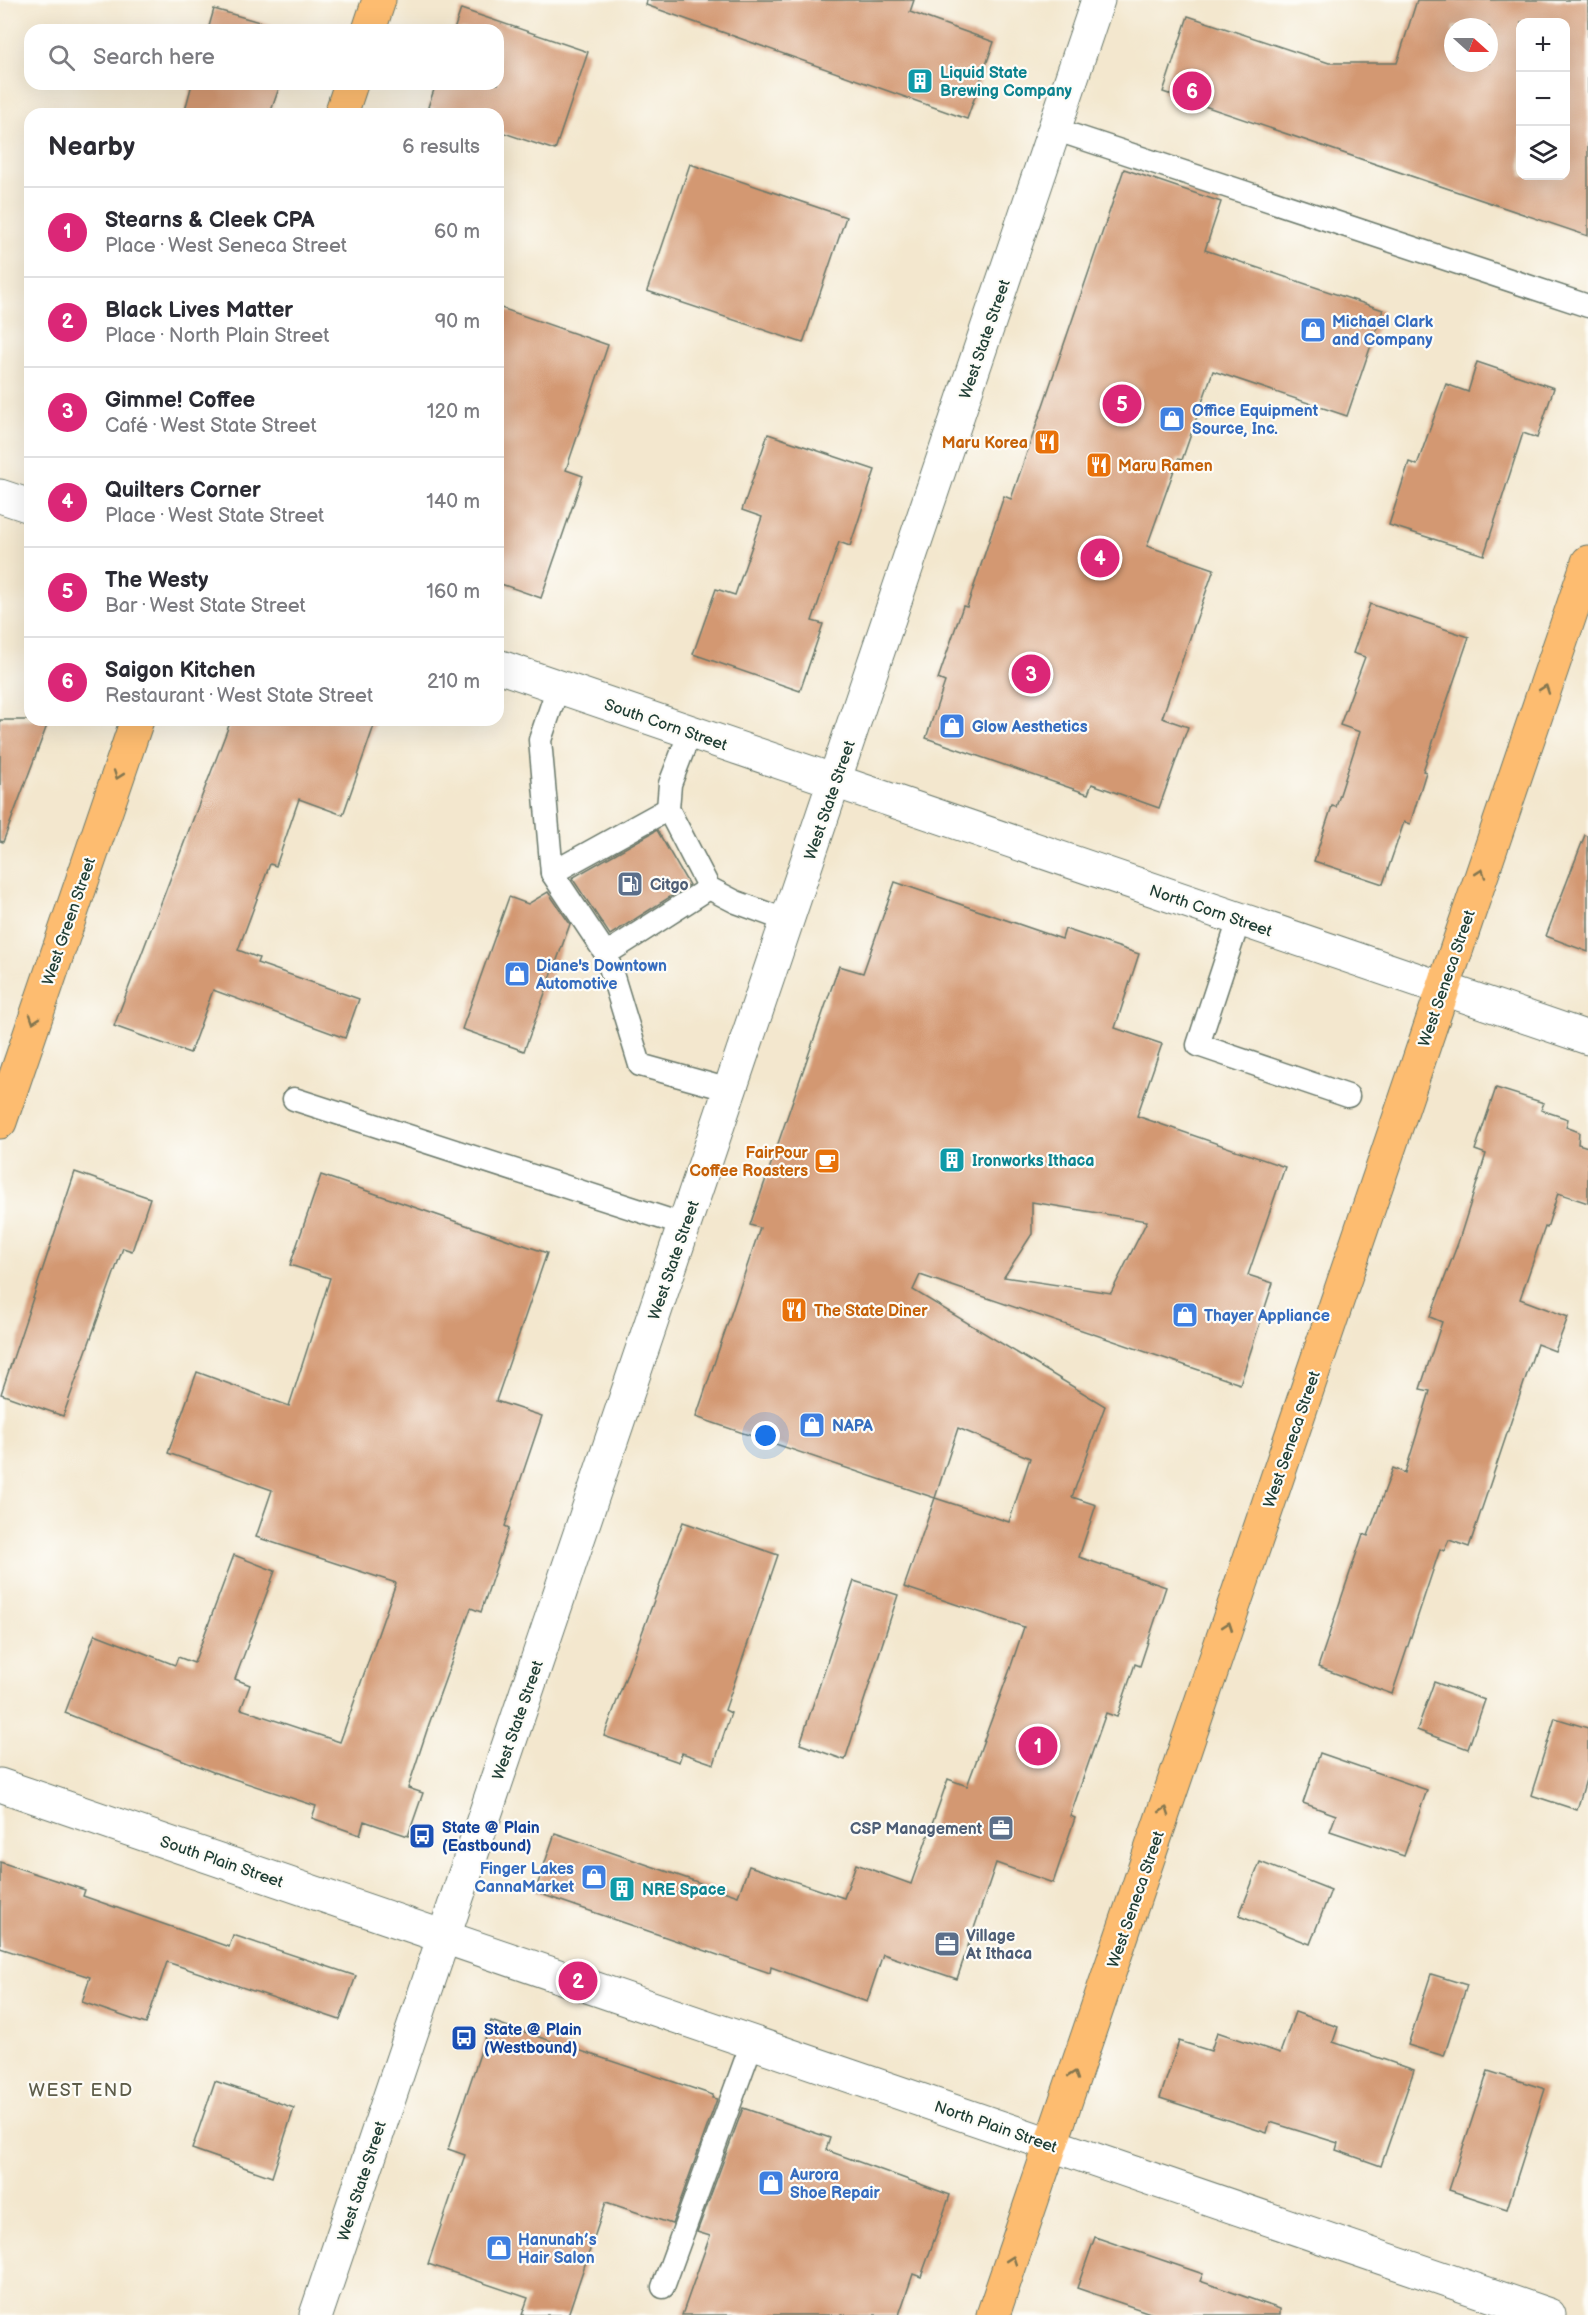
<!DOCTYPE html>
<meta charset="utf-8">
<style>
:root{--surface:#fff;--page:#f2f2f3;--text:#2b2b33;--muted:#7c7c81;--line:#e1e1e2;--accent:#db2777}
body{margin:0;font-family:"Balsamiq Sans",sans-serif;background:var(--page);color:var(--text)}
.controls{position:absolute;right:18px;top:18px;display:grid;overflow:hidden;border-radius:12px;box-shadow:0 6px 24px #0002}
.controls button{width:54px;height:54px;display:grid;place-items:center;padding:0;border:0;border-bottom:2px solid var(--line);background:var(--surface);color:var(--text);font:30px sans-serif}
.compass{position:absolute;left:1444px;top:18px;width:54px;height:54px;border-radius:50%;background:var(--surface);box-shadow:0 6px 24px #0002;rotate:111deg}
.you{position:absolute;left:766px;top:1436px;width:21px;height:21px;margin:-15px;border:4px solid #fff;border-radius:50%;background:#1a73e8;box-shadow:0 0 0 9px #1a73e833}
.badge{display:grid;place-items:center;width:39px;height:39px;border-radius:50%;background:var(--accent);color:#fff;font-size:20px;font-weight:700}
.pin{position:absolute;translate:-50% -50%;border:3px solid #fff;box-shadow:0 2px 6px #0006}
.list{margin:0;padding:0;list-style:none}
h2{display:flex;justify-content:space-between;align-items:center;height:78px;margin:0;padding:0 24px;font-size:26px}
h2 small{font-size:20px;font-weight:400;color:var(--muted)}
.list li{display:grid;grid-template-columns:39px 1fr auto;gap:18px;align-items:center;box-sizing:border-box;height:90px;padding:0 24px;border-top:2px solid var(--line)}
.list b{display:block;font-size:22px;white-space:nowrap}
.list p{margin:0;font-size:20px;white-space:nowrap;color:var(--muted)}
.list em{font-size:20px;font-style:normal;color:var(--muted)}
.icon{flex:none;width:33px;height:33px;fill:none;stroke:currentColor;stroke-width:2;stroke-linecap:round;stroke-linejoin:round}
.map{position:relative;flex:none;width:1588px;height:2315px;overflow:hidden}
.search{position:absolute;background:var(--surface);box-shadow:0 6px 24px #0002;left:24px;top:24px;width:480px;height:66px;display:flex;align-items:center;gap:15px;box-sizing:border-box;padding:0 21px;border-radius:18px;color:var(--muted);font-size:22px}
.panel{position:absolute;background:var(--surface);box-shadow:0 6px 24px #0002;left:24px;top:108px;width:480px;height:618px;border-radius:18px}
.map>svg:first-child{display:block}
.building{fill:#d39872;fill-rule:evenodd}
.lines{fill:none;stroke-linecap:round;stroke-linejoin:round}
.service-casing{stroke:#69786a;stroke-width:25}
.minor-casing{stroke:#69786a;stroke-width:35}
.tertiary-casing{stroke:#69786a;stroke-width:35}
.trunk-casing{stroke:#69786a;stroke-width:35}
.service{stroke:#fff;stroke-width:22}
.minor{stroke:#fff;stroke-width:33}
.tertiary{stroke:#fff;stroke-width:33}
.trunk{stroke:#fdbc70;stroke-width:33}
.oneway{stroke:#83764f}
.labels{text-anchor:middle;stroke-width:4.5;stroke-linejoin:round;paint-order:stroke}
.culture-label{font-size:16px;font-weight:bold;fill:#0d838f;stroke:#fdfcf7;text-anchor:start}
.shop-label{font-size:16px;font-weight:bold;fill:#366cbe;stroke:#fdfcf7;text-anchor:start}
.street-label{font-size:16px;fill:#1f3d34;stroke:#fdfcf7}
.food-label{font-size:16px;font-weight:bold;fill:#c56008;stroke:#fdfcf7;text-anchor:end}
.service-label{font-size:16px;font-weight:bold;fill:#4e5e75;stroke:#fdfcf7;text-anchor:start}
.transit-label{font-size:16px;font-weight:bold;fill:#164399;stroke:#fdfcf7;text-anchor:start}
.neighbourhood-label{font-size:18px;letter-spacing:1.5px;fill:#5e5d4a;stroke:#fdfcf7}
</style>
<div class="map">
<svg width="1588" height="2315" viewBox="0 0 1588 2315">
<rect width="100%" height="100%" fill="#fdfcf7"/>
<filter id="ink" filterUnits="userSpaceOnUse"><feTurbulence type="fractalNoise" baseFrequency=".0167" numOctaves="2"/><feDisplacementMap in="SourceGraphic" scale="12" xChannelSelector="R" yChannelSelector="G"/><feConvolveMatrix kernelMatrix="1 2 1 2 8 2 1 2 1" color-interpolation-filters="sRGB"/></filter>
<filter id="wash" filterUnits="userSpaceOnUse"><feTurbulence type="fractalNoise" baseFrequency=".008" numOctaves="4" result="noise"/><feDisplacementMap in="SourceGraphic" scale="24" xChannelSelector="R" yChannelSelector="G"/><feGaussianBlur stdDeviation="1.35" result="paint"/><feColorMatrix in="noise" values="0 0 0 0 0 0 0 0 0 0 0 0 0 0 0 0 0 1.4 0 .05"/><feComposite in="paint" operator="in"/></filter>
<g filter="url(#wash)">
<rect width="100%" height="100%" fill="#f3e7ce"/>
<g id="blocks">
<g class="building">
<path d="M647,0H914L910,12L994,42L967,119L646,5Z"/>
<path d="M1417,0H1588V236L1163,92L1188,16L1329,63H1397ZM1521,22H1566V176H1521ZM1453,27H1489V63H1453Z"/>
<path d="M214,9L284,29L283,30H208Z"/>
<path d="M461,9L588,52L555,150L498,131V114H448L428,107L436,84H498V30H454Z"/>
<path d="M192,84H278L280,85L270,114H184Z"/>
<path d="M690,164L846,217L803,343L647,291Z"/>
<path d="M1124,169L1221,202L1205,250L1383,310L1347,416L1213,371L1182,460L1178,459L1147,546L1214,569L1162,718L1188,727L1159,808L1092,784L1088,794L926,738L945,682L938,679L963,606L967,607L1004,496L1011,499Z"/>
<path d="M498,307L608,345L566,470L583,476L541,598L498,583Z"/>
<path d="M1477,362L1554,388L1537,438L1523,433L1484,555L1389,525L1409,462L1417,465L1446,384L1468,392Z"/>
<path d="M768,434L875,470L850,546L839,542L812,621L823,624L800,691L693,654L716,589L735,595L762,517L742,510Z"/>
<path d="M1370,604L1469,637L1423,771L1426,772L1410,824L1404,822L1383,884L1314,861L1332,806L1336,807L1360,732L1340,725L1365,657L1353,653Z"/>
<path d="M0,720H49L3,842L0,841Z"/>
<path d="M231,720H376L343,815L299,799L276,866L270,864L238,950L259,958L257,963L359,999L345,1038L213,990L190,1053L114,1026Z"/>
<path d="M657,830L689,885L610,935L572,878Z"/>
<path d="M1585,835L1588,836V952L1546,936Z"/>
<path d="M895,882L1062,939L1065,929L1139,954L1115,1028L1162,1044L1137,1116L1285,1167L1248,1275L1273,1283L1240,1384L920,1275L913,1290L1105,1406L1072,1497L1096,1505L1079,1557L1166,1587L1140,1666L1135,1664L1117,1717L1106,1713L1070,1816L1075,1818L1053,1883L996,1863L957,1979L883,1954L867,2002L771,1967L770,1973L535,1892L555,1833L738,1896L749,1866L844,1898L856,1864L911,1884L948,1779L967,1786L1009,1672L1024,1627L904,1587L935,1498L696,1417L760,1228L750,1225L839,966L863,973ZM1032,1202L1147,1221L1111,1293L1004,1277L1032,1234ZM958,1428L1030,1458L1009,1522L935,1498Z"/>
<path d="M548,892L570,924L524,1051L462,1029L509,897L528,904Z"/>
<path d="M1496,1088L1544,1103L1541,1110L1568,1119L1566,1127L1579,1132L1578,1144L1588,1147V1203L1558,1193L1547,1228L1545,1227L1520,1299L1568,1317L1555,1351L1537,1344L1469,1547L1449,1540L1444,1551L1440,1549L1392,1694L1318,1667L1363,1534L1368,1536L1393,1468L1405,1473L1430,1391L1420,1389L1442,1322L1430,1317L1458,1243L1486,1154L1475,1150Z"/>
<path d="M75,1172L150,1198L132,1251L123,1248L63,1416L1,1394Z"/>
<path d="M321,1175L547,1253L496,1401L542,1416L505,1526L509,1528L481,1612L471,1608L429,1724L408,1788L423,1793L408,1836L364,1821L360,1835L312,1818L316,1806L213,1772L65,1713L95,1634L175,1665L178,1657L194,1663L234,1555L275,1571L235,1679L250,1685L241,1709L340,1742L396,1583L256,1537L272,1490L168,1453L197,1372L289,1406L330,1278L290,1265Z"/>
<path d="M683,1522L778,1555L725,1710L731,1713L714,1764L682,1753L679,1762L604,1736Z"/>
<path d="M854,1581L898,1595L845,1760L800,1744Z"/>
<path d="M1434,1682L1485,1700L1468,1749L1417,1730Z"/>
<path d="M1555,1718L1588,1728V1773L1577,1810L1531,1795Z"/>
<path d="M1320,1753L1427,1790L1404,1856L1330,1831L1336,1815L1303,1803Z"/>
<path d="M0,1862L85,1890L83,1896L229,1947L233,1935L356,1976L340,2020L167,1962L146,2024L82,2002L90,1977L0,1948Z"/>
<path d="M1260,1862L1331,1890L1310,1944L1239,1916Z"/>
<path d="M1431,1974L1467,1985L1444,2056L1408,2045Z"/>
<path d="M1295,2012L1338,2027L1333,2042L1414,2070L1381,2166L1336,2150L1338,2143L1270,2122L1267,2133L1160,2098L1179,2041L1211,2051L1217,2032L1280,2053Z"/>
<path d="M491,2021L713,2095L712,2098L717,2099L672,2224L606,2202L568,2315H522L528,2298L428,2264L465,2155L448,2149Z"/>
<path d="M1488,2071L1545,2089L1507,2209L1449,2190Z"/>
<path d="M215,2081L294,2108L272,2177L192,2149Z"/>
<path d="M743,2108L830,2138L826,2150L950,2195L921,2277L913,2274L899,2315H682L710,2236L697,2232Z"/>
<path d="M1095,2237L1203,2274L1200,2281L1280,2309V2315H1156L1077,2288Z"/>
</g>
</g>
</g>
<g filter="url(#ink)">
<use href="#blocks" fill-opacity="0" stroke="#69786a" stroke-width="1.5"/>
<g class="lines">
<g class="service-casing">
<g id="service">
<path d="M1054,129L1588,306"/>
<path d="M558,687L540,740L552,873L606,954"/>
<path d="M690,732L670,784L668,809L709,888L736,902L788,921"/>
<path d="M552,873L668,809"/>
<path d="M709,888L606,954L640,1065L730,1090"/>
<path d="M1239,920L1198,1045L1348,1096"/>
<path d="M294,1099L684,1225"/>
<path d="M663,2287L752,2043"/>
</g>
</g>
<g class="minor-casing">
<g id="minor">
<path d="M0,496L30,506"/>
<path d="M498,666L1588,1038"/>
</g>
</g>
<g class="tertiary-casing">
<g id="tertiary">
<path d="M0,1785L1549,2315"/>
<path d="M316,2315L1098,0"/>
</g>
</g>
<g class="trunk-casing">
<g id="trunk">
<path d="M369,30L379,0"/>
<path d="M341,114L351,84"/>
<path d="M0,1122L137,720"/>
<path d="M993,2315L1588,562"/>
</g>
</g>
<use href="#service" class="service"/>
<use href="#minor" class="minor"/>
<use href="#tertiary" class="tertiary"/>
<use href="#trunk" class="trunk"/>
</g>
<defs><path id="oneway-chevron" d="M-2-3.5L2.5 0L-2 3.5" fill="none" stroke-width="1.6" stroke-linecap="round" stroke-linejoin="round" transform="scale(1.5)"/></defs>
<g class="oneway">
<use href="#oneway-chevron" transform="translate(1545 689) rotate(-71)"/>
<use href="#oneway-chevron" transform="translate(118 775) rotate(109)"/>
<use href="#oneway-chevron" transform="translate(1481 873) rotate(-71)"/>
<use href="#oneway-chevron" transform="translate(34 1019) rotate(109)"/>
<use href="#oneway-chevron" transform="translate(1228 1626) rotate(-71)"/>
<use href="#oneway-chevron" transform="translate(1165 1811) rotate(-71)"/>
<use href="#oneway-chevron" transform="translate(1074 2075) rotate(-71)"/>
<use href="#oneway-chevron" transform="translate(1012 2260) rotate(-71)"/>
</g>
</g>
<defs>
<g id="building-square" transform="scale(1.35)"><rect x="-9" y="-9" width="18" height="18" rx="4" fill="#0f9aa8" stroke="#fdfcf7"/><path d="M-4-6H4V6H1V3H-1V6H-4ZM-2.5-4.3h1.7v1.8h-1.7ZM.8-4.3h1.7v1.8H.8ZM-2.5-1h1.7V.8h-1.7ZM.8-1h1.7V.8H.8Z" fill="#fff"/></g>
<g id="shop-square" transform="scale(1.35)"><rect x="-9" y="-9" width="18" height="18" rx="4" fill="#3f7fe0" stroke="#fdfcf7"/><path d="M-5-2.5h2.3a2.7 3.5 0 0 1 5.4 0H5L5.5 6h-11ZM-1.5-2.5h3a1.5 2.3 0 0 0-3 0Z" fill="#fff"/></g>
<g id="restaurant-square" transform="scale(1.35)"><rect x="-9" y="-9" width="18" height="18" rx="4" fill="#e8710a" stroke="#fdfcf7"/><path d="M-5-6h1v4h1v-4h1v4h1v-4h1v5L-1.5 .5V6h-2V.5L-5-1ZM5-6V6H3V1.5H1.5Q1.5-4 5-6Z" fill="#fff"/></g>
<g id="fuel-square" transform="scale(1.35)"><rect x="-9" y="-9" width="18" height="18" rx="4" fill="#5c6f8a" stroke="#fdfcf7"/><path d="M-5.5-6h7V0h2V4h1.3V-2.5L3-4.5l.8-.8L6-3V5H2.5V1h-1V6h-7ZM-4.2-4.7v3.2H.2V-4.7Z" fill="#fff"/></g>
<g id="cafe-square" transform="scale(1.35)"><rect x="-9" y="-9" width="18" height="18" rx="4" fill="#e8710a" stroke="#fdfcf7"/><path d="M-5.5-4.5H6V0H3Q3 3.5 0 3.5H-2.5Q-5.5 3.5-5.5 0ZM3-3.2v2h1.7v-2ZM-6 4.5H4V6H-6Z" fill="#fff"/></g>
<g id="office-square" transform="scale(1.35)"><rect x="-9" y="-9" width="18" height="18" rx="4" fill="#5c6f8a" stroke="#fdfcf7"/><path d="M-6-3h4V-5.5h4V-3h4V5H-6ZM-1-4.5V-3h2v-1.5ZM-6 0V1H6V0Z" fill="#fff"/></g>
<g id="bus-square" transform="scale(1.35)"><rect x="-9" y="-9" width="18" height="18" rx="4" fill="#1a4fb4" stroke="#fdfcf7"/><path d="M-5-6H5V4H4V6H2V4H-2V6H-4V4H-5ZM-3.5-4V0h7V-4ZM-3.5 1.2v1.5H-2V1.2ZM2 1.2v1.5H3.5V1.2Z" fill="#fff"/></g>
</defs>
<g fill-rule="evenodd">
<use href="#building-square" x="920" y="81"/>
<use href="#shop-square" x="1313" y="330"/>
<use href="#shop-square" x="1172" y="419"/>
<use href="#restaurant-square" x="1047" y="442"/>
<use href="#restaurant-square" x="1099" y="465"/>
<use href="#shop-square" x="952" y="726"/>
<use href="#fuel-square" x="630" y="884"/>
<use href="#shop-square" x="517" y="974"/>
<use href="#building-square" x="952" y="1160"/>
<use href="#cafe-square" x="827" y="1161"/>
<use href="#restaurant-square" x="794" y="1310"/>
<use href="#shop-square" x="1185" y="1315"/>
<use href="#shop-square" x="812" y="1425"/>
<use href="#office-square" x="1001" y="1828"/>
<use href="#bus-square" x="422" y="1836"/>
<use href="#shop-square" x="594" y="1877"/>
<use href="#building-square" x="622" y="1889"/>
<use href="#office-square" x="947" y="1944"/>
<use href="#bus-square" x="464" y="2038"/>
<use href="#shop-square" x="771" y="2183"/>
<use href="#shop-square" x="499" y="2248"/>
</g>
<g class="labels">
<g class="culture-label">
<text x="940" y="78">Liquid State<tspan x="940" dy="18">Brewing Company</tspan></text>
<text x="972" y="1166">Ironworks Ithaca</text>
<text x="642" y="1895">NRE Space</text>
</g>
<g class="shop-label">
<text x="1332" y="327">Michael Clark<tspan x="1332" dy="18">and Company</tspan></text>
<text x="1192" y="416">Office Equipment<tspan x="1192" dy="18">Source, Inc.</tspan></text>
<text x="972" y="732">Glow Aesthetics</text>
<text x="536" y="971">Diane's Downtown<tspan x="536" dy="18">Automotive</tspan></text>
<text x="1204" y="1321">Thayer Appliance</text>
<text x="832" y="1431">NAPA</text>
<text x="574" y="1874" text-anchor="end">Finger Lakes<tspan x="574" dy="18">CannaMarket</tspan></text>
<text x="790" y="2180">Aurora<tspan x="790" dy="18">Shoe Repair</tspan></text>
<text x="518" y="2245">Hanunah’s<tspan x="518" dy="18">Hair Salon</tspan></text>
</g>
<g class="street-label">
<text transform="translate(984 339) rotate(-71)" y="6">West State Street</text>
<text transform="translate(666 724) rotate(19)" y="6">South Corn Street</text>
<text transform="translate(829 800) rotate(-71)" y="6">West State Street</text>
<text transform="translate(1211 910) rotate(19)" y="6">North Corn Street</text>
<text transform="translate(68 921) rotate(-71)" y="6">West Green Street</text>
<text transform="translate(1446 978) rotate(-71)" y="6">West Seneca Street</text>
<text transform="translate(673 1260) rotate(-71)" y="6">West State Street</text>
<text transform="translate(1291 1439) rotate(-71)" y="6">West Seneca Street</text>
<text transform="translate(517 1720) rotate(-71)" y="6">West State Street</text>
<text transform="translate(222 1861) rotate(19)" y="6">South Plain Street</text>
<text transform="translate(1135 1899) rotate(-71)" y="6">West Seneca Street</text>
<text transform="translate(996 2126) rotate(19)" y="6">North Plain Street</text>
<text transform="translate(361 2181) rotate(-72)" y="6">West State Street</text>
</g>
<g class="food-label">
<text x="1028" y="448">Maru Korea</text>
<text x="1118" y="471" text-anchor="start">Maru Ramen</text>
<text x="808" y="1158">FairPour<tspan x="808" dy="18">Coffee Roasters</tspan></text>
<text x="814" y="1316" text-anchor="start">The State Diner</text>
</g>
<g class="service-label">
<text x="650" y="890">Citgo</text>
<text x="982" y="1834" text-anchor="end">CSP Management</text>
<text x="966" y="1941">Village<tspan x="966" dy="18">At Ithaca</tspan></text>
</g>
<g class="transit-label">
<text x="442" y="1833">State @ Plain<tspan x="442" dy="18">(Eastbound)</tspan></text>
<text x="484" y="2035">State @ Plain<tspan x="484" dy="18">(Westbound)</tspan></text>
</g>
<g class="neighbourhood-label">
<text x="81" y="2096">WEST END</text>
</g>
</g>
</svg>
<div class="controls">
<button>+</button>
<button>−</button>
<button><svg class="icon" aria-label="layers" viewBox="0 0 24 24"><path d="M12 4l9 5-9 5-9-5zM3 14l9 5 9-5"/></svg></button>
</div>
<svg class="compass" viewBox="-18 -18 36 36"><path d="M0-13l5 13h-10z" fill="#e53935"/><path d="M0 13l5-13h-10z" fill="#7c7c81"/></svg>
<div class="you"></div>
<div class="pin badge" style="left:1038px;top:1746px">1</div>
<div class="pin badge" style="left:578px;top:1981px">2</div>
<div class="pin badge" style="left:1031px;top:674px">3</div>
<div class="pin badge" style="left:1100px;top:558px">4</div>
<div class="pin badge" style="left:1122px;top:404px">5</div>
<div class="pin badge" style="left:1192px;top:91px">6</div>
<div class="search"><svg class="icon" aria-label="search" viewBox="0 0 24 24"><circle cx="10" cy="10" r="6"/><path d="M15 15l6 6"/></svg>Search here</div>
<section class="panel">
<h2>Nearby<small>6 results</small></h2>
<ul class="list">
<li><span class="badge">1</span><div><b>Stearns &amp; Cleek CPA</b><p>Place · West Seneca Street</p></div><em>60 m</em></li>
<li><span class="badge">2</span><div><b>Black Lives Matter</b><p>Place · North Plain Street</p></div><em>90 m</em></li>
<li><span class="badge">3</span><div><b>Gimme! Coffee</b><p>Café · West State Street</p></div><em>120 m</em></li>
<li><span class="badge">4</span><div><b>Quilters Corner</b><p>Place · West State Street</p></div><em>140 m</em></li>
<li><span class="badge">5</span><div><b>The Westy</b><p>Bar · West State Street</p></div><em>160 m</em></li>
<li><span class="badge">6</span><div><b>Saigon Kitchen</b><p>Restaurant · West State Street</p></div><em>210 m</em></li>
</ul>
</section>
</div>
